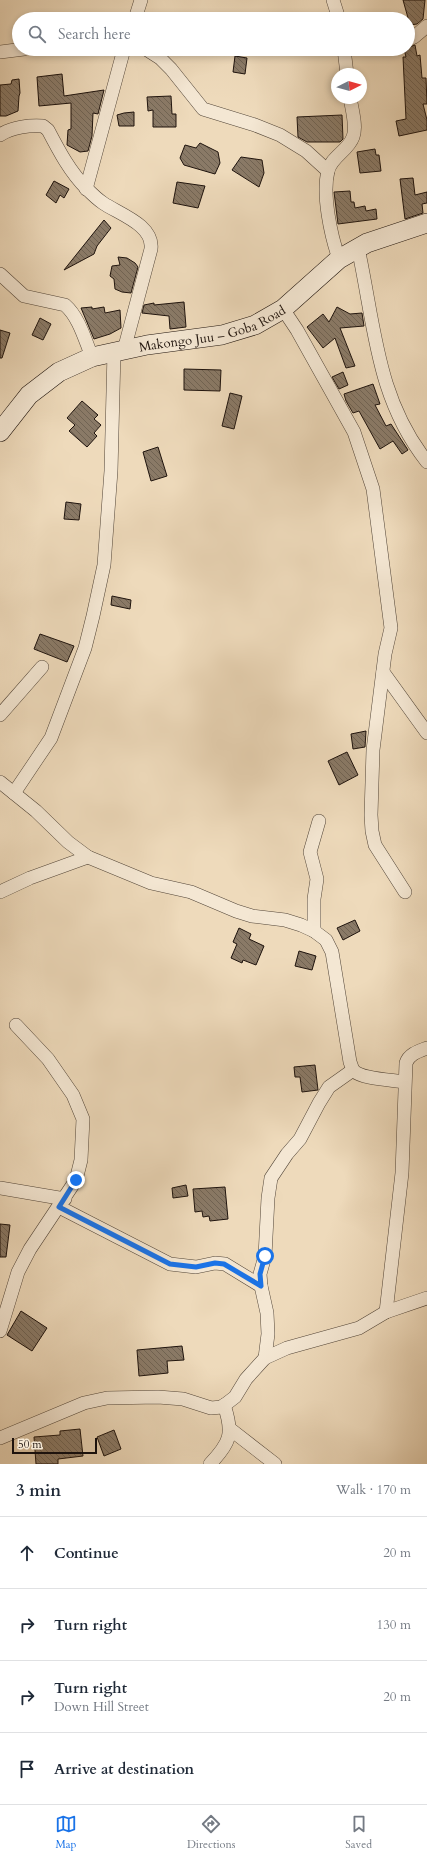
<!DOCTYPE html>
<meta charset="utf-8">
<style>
:root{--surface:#fff;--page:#f2f2f3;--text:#1f2937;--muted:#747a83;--line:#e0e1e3;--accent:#1a73e8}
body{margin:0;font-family:Cardo,serif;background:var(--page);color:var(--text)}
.compass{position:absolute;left:331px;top:68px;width:36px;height:36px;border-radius:50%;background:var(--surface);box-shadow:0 2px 6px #0003;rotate:84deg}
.scale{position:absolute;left:12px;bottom:10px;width:85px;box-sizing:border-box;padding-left:4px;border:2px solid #1e130d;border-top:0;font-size:11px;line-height:14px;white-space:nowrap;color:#1e130d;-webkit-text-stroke:3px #f4e7d3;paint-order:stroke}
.stop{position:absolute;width:12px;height:12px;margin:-9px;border:3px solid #1a73e8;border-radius:50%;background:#fff}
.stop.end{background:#1a73e8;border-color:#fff;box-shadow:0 1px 4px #0008}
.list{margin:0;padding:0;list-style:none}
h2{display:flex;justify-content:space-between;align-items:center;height:52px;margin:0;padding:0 16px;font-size:17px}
h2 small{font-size:13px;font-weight:400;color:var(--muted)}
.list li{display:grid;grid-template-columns:26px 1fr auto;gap:12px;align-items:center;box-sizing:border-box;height:72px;padding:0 16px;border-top:1px solid var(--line)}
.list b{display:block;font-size:15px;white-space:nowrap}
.list p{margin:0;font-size:13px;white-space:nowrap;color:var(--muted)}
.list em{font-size:13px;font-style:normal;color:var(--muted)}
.icon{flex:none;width:22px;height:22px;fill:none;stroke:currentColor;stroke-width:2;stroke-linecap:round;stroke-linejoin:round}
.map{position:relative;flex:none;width:427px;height:1464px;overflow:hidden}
.search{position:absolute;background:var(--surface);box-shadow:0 2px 6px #0003;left:12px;right:12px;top:12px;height:44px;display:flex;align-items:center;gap:10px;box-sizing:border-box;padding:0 14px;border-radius:22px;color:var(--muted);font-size:15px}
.sheet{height:340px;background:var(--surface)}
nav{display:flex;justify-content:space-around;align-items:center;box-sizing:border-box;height:56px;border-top:1px solid var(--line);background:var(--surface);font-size:11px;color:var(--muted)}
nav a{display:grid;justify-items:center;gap:2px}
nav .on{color:var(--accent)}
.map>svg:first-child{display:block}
.building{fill:url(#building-back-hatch);stroke:#1e130d}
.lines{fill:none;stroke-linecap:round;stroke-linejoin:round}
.street-casing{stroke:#524538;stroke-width:14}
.secondary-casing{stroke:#1e130d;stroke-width:20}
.street{stroke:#f4e7d3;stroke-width:13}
.secondary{stroke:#f4e7d3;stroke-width:19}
.route{stroke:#1a73e8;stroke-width:5}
.labels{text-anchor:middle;stroke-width:3.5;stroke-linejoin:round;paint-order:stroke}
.street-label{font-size:13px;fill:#1e130d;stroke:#f4e7d3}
</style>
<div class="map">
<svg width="427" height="1464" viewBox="0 0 427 1464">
<defs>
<pattern id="building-back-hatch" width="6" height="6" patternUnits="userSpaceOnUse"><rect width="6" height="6" fill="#8a7a67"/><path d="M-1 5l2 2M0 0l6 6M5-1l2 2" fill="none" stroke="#706353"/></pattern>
</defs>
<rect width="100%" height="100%" fill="#eedabb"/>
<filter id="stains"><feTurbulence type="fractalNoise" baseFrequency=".005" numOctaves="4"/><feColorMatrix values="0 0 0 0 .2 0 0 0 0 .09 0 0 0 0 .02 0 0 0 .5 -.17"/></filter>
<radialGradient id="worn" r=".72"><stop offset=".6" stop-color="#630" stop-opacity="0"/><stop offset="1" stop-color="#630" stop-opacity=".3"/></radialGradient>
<g class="building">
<path d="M403,0H425L423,19L417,24L410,25Z"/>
<path d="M415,45L417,56L420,55L422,78H426L427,104H423L427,120V130L399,136L396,121L406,119L403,57H406L404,49Z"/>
<path d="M235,56L247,58L245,74L233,72Z"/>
<path d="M62,74L64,96L104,90L98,114L93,113L92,136L88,151L80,152L67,145L68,130L71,129V103L39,106L37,77Z"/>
<path d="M19,79L20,93L19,96L18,111L6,116H0V85L11,84L12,80Z"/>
<path d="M171,96L172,114H176V127H153V110L148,111L147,97Z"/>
<path d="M134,112V126H119L117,115L124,113Z"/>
<path d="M342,115L343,139L340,142H307L298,137L297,117Z"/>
<path d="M200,143L218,152L220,163L215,174L184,165L180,158L185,145L196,148Z"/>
<path d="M375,149L376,155H379L381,171L360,173L357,152Z"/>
<path d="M241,157L262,160L264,173L259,187L232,170Z"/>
<path d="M413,178L415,195L427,192V203L422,204L423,213L405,219L400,179Z"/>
<path d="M54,181L69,189L64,198L60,195L56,203L46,195Z"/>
<path d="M177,182L205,186L198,208L173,203Z"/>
<path d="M350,191L351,202H354L355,208L365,206L366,211L376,209L377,219L338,224L334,192Z"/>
<path d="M104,220L111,228L97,246L94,254L64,270Z"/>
<path d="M118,257L127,258L135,263L138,267L131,293L122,292L115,289L114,279L110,276L112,266L120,265Z"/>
<path d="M184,302L186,327L170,329L169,316L142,313L144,305L154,303V305Z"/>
<path d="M92,307V309L104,307L105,313L120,310L121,328L110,334L94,339L81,308Z"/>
<path d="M337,307L350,314L362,313L364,326L340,328L355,366L346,368L335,338L323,348L307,327L323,314L329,322Z"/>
<path d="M40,318L51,324L43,340L32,335Z"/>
<path d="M0,330L10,333L2,358H0Z"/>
<path d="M184,369L221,370L220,391L184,390Z"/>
<path d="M343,372L348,385L339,389L332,377Z"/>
<path d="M373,384L380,404L375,405L386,426L391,424L408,450L402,454L393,441L380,449L359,411L353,413L346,401L344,394Z"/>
<path d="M230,393L242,396L234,429L222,426Z"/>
<path d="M82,401L98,415L94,419L101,425L94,433L97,436L87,447L69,431L75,425L67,418Z"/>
<path d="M158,447L167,476L151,481L143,452Z"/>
<path d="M66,502L81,504L79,520L64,519Z"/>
<path d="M112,596L131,600L130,609L111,605Z"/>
<path d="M40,634L74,646L67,662L34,649Z"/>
<path d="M366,731L365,747L353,749L351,734Z"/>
<path d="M347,752L358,775L339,785L328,761Z"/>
<path d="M355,920L360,931L343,940L337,928Z"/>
<path d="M239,928L251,934L249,939L264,946L256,965L243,960L242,963L231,958L237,944L233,942Z"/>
<path d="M299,951L316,956L312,970L295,966Z"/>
<path d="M315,1065L318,1090L302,1092L300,1077H295L294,1067Z"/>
<path d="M186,1185L188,1196L173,1198L172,1188Z"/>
<path d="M225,1187L228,1219L210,1221L209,1216L203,1217L202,1211L195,1212L193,1189Z"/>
<path d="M0,1224L10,1225L6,1257H0Z"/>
<path d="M21,1311L47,1328L32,1351L7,1335Z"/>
<path d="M182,1346L184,1360L167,1361L168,1373L139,1376L137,1350Z"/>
<path d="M80,1429L83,1456L58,1459V1464H36L34,1437L60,1435V1431Z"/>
<path d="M114,1430L121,1449L104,1456L97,1437Z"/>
</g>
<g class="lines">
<g class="street-casing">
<g id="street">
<path d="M333,0L339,19"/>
<path d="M135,19L141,0"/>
<path d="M408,40L414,37L427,26"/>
<path d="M146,49L160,58L171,69L203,109L255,125L280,135L306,151L328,171"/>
<path d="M270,49H283"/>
<path d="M344,49L347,74"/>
<path d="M0,52L24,49"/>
<path d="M0,135C12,127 30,125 43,126L48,130C59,151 70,172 87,189C92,194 97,199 103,203C119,214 154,225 151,249L124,350"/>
<path d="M86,189L124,49"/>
<path d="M358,248C375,326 376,397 427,462"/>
<path d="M339,259C331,236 322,195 328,171C331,157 348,151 353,137C357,127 352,109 350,98"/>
<path d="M0,274L24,296L65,305C79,317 85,340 92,357"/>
<path d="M283,309L297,330L354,432L373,489L391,628L385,654L373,750L371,815L372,831L375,845L405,892"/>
<path d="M383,672L427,733"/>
<path d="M0,715L42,667"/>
<path d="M0,782L36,811L68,842L88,857L151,883L191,892L236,911L252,916L285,920L301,925L314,931L326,940L332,952L350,1062C351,1064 352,1069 354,1071C362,1079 393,1080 404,1082"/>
<path d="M14,793L51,738L85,648L93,616L104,565L111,471L114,352"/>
<path d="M0,892L30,878L88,857"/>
<path d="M314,931V899L317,879L310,852L319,821"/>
<path d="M0,1188L65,1199"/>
<path d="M59,1207L170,1264L196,1267L215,1263L225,1264L261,1286"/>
<path d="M386,1312L402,1173L406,1063C409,1054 419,1051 427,1048"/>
<path d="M0,1331L18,1272L30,1249L76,1180L81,1160L83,1119L73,1095L48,1059L16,1025"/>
<path d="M265,1358L268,1334L267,1313L261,1286L260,1274L265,1256L268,1198L271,1178L287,1154L300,1139L319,1103L329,1087L353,1070"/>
<path d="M230,1429L275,1464"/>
<path d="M0,1438L84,1403L107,1398L158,1397L183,1399L211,1408L222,1407L235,1397L246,1379L265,1358L287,1348L359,1328L386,1312L427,1298"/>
<path d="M210,1464C230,1443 234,1434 224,1405"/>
</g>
</g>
<g class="secondary-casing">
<g id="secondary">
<path id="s1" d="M0,432L29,395L59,372L92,357L147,345L222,335L255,325L283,309L339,259L367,243L427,223"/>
</g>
</g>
<use href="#street" class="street"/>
<use href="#secondary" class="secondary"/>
</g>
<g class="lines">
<path class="route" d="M76,1180L59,1207L170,1264L196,1267L215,1263L224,1264L261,1286L260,1274L265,1256"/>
</g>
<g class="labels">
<g class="street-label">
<text dy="5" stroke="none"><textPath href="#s1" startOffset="245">Makongo Juu – Goba Road</textPath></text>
</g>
</g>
<rect width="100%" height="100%" filter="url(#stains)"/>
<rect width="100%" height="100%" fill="url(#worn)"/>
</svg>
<svg class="compass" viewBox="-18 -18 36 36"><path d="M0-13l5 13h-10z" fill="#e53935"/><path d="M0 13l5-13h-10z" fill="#747a83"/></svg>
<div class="scale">50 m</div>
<div class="stop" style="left:265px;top:1256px"></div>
<div class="stop end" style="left:76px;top:1180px"></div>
<div class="search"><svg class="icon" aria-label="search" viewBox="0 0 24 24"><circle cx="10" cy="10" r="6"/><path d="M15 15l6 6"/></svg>Search here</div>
</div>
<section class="sheet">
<h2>3 min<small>Walk · 170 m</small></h2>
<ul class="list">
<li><svg class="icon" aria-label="ahead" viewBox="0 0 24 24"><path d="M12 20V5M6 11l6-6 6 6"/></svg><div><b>Continue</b></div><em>20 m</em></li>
<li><svg class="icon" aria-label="right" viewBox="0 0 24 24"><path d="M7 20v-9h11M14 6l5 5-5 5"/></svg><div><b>Turn right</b></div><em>130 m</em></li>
<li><svg class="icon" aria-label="right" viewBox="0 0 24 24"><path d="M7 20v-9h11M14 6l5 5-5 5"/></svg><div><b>Turn right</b><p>Down Hill Street</p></div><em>20 m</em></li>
<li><svg class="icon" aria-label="arrive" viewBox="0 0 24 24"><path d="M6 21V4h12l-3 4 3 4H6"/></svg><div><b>Arrive at destination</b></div></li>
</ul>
</section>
<nav>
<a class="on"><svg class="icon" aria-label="map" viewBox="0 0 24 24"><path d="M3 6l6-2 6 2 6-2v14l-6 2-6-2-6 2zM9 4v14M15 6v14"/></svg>Map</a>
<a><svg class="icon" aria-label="directions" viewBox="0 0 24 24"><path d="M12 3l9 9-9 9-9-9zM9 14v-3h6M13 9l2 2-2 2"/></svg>Directions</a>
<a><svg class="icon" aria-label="saved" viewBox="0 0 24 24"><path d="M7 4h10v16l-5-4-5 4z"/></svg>Saved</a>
</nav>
